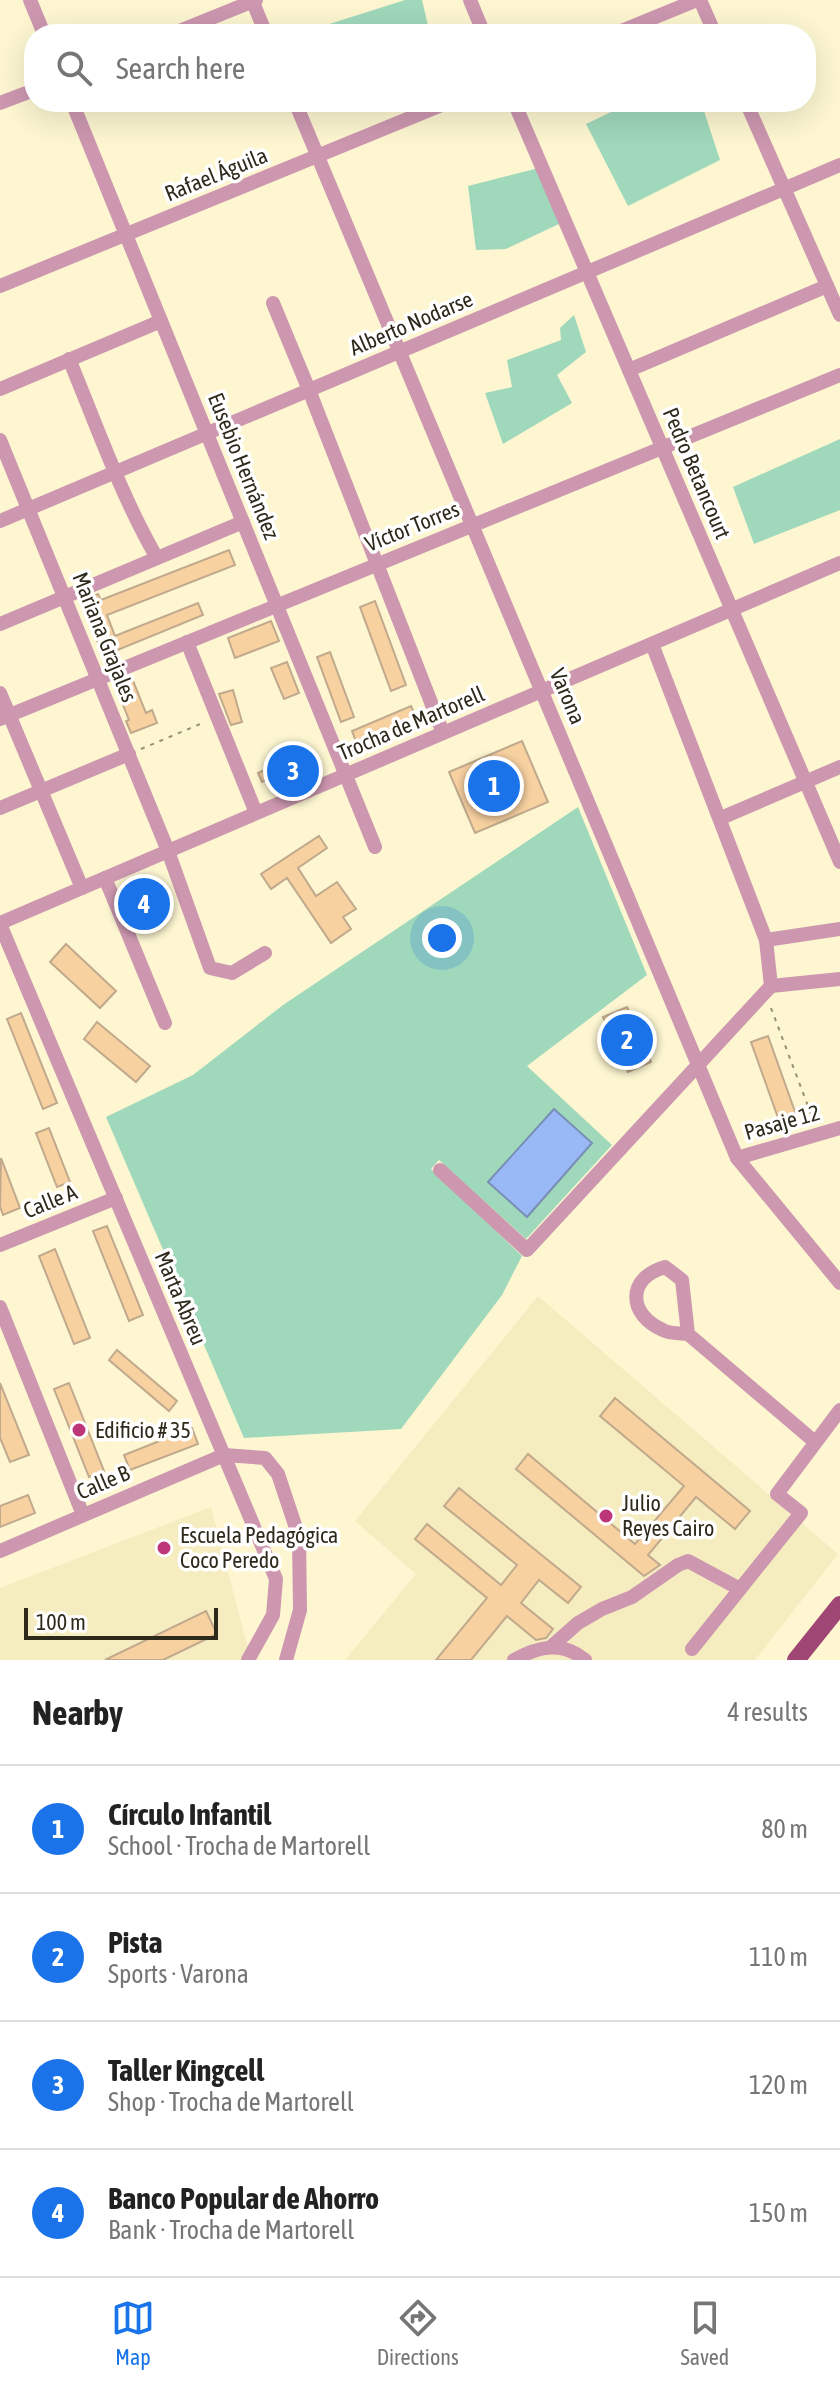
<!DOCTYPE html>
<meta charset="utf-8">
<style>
:root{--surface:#fff;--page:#f6f6f6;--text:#222;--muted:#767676;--line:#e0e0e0;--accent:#1a73e8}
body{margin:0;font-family:"Asap Condensed",sans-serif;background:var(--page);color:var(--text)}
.scale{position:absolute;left:24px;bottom:20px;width:194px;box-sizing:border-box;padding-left:8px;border:4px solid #2d2a1c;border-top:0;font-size:22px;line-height:28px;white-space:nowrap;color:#2d2a1c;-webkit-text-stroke:6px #fff;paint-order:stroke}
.you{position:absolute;left:442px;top:938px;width:28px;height:28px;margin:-20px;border:6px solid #fff;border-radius:50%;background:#1a73e8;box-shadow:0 0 0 12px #1a73e833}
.badge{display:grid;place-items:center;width:52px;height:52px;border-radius:50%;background:var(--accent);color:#fff;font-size:26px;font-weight:700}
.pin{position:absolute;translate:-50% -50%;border:4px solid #fff;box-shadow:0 2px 8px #0006}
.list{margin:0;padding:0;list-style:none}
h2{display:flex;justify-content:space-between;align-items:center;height:104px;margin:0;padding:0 32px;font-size:34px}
h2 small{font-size:26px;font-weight:400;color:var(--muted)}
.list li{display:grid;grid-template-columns:52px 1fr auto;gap:24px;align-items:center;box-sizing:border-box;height:128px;padding:0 32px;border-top:2px solid var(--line)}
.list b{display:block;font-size:30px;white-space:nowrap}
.list p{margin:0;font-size:26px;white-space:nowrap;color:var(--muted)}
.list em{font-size:26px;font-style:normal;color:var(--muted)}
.icon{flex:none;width:44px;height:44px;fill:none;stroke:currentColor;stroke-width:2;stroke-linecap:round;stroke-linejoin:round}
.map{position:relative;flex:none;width:840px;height:1660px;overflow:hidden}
.search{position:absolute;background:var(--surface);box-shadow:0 8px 32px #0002;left:24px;right:24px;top:24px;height:88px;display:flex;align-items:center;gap:20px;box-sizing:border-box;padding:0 28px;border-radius:32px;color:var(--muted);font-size:30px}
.sheet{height:616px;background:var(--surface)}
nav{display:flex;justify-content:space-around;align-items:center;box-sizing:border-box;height:112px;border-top:2px solid var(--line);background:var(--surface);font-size:22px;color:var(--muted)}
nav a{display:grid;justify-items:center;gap:4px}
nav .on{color:var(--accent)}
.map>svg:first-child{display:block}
.built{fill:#f5ecc0}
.green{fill:#a0d8bb}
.water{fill:#99b9f6;stroke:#798eb5;stroke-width:2}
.building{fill:#f8d1a1;stroke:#c0a98c;stroke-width:2}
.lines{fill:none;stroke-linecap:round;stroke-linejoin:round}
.path{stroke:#969177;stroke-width:2;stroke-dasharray:4 6;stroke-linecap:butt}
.minor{stroke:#cc97af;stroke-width:14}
.major{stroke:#a04675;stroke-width:18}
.poi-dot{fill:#bc3679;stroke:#fff;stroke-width:3}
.labels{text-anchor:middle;stroke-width:7;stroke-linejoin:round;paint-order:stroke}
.street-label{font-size:22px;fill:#2d2a1c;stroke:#fff}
.poi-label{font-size:22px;fill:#2d2a1c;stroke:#fff;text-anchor:start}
</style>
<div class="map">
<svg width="840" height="1660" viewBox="0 0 840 1660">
<rect width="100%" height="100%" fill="#fdf6d1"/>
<g class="built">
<path d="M538,1296L838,1554L755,1660H345L416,1574L355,1521Z"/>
<path d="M211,1507L251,1660H0V1588Z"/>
</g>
<g class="green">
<path d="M405,0H422L430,34L301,33Z"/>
<path d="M632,102H701L720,160L628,206L586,124Z"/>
<path d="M539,168L561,223L506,249L476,250L468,186Z"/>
<path d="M574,315L586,352L557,375L572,403L503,444L485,393L512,387L507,360L561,340L560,328Z"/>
<path d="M840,439V510L754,544L733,487Z"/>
<path d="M578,807L647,975L527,1066L612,1145L526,1239L439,1160L431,1169L522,1256L502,1295L401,1429L244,1438L106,1117L193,1075L283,1005Z"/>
</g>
<path class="water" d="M554,1109L592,1143L527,1217L488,1182Z"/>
<g class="building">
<path d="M229,550L235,565L107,615L115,636L198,603L203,615L103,656L82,601L98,594L101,600Z"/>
<path d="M375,601L406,685L391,691L360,607Z"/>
<path d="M271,621L279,641L235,658L228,638Z"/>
<path d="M330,652L354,717L341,722L317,657Z"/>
<path d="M287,662L299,693L284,699L271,668Z"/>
<path d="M132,678L146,713L152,710L157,723L131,733L126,721L129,720L115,685Z"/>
<path d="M233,690L242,722L231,725L219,694Z"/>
<path d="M411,706L417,719L357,744L352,731Z"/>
<path d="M522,741L548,802L475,833L449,772Z"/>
<path d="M297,756L301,766L262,782L258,773Z"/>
<path d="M319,836L327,848L298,868L316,896L337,882L356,909L343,917L351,929L331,943L287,878L271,889L261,874Z"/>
<path d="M153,887L163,909L135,921L126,899Z"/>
<path d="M66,944L116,991L100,1008L50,962Z"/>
<path d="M627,1007L651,1062L628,1072L603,1017Z"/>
<path d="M21,1013L57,1103L43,1109L7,1019Z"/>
<path d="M97,1022L150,1066L136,1082L84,1039Z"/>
<path d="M768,1036L799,1123L782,1129L751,1042Z"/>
<path d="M49,1128L70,1182L57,1187L36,1133Z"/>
<path d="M1,1158L20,1208L3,1215L0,1206Z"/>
<path d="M107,1226L143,1315L129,1321L93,1231Z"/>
<path d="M55,1249L90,1338L74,1344L39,1256Z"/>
<path d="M117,1350L177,1401L169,1411L109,1360Z"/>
<path d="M0,1383L29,1455L10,1462L0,1438Z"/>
<path d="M69,1383L104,1471L89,1477L54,1389Z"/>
<path d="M615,1398L750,1511L735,1529L696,1497L648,1555L660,1565L644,1576L516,1469L528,1454L635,1544L684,1486L600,1416Z"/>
<path d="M192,1428L198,1444L130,1470L124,1455Z"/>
<path d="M459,1488L581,1587L568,1603L539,1580L521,1603L553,1629L546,1638L536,1640L507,1616L471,1660H436L487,1598L415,1539L427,1524L501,1585L517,1565L444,1506Z"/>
<path d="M28,1495L35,1513L0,1527V1506Z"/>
<path d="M206,1611L217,1634L163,1660H105Z"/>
</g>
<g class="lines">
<g class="path">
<path d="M141,749L205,722"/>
<path d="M771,1008L814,1122"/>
</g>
<g class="minor">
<path d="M30,0L44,34"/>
<path d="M252,0L266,34"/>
<path d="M470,0L484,34"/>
<path d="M700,0L715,34"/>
<path d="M172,34L256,0"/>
<path d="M614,34L697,0"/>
<path d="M72,102L375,847"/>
<path d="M295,102L737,1158L840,1283"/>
<path d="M514,102L840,862"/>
<path d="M746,102L840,315"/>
<path d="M0,103L34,90"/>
<path d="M0,286L449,102"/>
<path d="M273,303L309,390L443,733"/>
<path d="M69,359C97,426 121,496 157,558"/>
<path d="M629,370L827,286"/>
<path d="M0,389L161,321"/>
<path d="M0,440L168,851L210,968L232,973L265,953"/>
<path d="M0,521L840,165"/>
<path d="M0,624L243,522"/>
<path d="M187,642L256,813"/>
<path d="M0,693L82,888"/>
<path d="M0,719L840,375"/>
<path d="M0,808L129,754"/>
<path d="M721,818L840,767"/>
<path d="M105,878L165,1023"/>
<path d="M0,923L840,563"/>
<path d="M0,924L276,1579L273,1615L248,1660"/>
<path d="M766,940L840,929"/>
<path d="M771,986L840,979"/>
<path d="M737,1158L840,1128"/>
<path d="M440,1170L527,1250L771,986L766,940L652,644"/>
<path d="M0,1245L116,1198"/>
<path d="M0,1307L83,1515"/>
<path d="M688,1334L682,1280L665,1267C626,1278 628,1315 663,1330C670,1334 680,1333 688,1334L815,1442"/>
<path d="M0,1551L224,1455L265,1458L278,1474L299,1537L300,1610L286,1660"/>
<path d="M552,1646L578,1623L602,1609L632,1597L678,1565L688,1561L740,1589"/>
<path d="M692,1649L801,1513L777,1494L840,1410"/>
<path d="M514,1660C539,1646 562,1641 585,1660"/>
</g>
<path class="major" d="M796,1660L840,1605"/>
</g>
<g class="poi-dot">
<circle cx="79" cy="1430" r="8"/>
<circle cx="606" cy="1516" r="8"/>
<circle cx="164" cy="1548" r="8"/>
</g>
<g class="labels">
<g class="street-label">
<text transform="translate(216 174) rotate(-22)" y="8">Rafael Águila</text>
<text transform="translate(411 323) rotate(-23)" y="8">Alberto Nodarse</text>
<text transform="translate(244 466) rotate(68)" y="8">Eusebio Hernández</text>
<text transform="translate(697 473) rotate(67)" y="8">Pedro Betancourt</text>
<text transform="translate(412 526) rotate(-22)" y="8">Víctor Torres</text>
<text transform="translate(105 637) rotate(68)" y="8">Mariana Grajales</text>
<text transform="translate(568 696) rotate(67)" y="8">Varona</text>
<text transform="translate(411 723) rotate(-23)" y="8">Trocha de Martorell</text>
<text transform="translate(782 1122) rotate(-16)" y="8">Pasaje 12</text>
<text transform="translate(50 1201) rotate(-22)" y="8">Calle A</text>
<text transform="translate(181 1298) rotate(67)" y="8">Marta Abreu</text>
<text transform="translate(103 1482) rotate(-23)" y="8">Calle B</text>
</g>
<g class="poi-label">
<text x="95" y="1438">Edificio # 35</text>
<text x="622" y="1511">Julio<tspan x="622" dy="25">Reyes Cairo</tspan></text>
<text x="180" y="1543">Escuela Pedagógica<tspan x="180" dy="25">Coco Peredo</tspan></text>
</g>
</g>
</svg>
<div class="scale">100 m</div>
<div class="you"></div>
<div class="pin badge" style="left:494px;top:786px">1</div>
<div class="pin badge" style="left:627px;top:1040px">2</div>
<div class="pin badge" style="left:293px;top:771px">3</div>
<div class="pin badge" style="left:144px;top:904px">4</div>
<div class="search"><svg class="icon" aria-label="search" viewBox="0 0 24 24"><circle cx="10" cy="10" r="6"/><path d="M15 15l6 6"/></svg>Search here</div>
</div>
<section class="sheet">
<h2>Nearby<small>4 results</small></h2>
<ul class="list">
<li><span class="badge">1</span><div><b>Círculo Infantil</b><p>School · Trocha de Martorell</p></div><em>80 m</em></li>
<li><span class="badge">2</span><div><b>Pista</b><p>Sports · Varona</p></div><em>110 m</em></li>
<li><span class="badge">3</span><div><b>Taller Kingcell</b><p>Shop · Trocha de Martorell</p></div><em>120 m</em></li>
<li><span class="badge">4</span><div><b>Banco Popular de Ahorro</b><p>Bank · Trocha de Martorell</p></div><em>150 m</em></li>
</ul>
</section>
<nav>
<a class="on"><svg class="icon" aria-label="map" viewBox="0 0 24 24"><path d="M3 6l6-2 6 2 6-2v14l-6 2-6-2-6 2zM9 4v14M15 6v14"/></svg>Map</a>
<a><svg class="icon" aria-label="directions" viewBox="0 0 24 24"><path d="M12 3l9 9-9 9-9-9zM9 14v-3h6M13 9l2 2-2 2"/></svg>Directions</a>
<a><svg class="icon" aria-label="saved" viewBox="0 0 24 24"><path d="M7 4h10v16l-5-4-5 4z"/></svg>Saved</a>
</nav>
